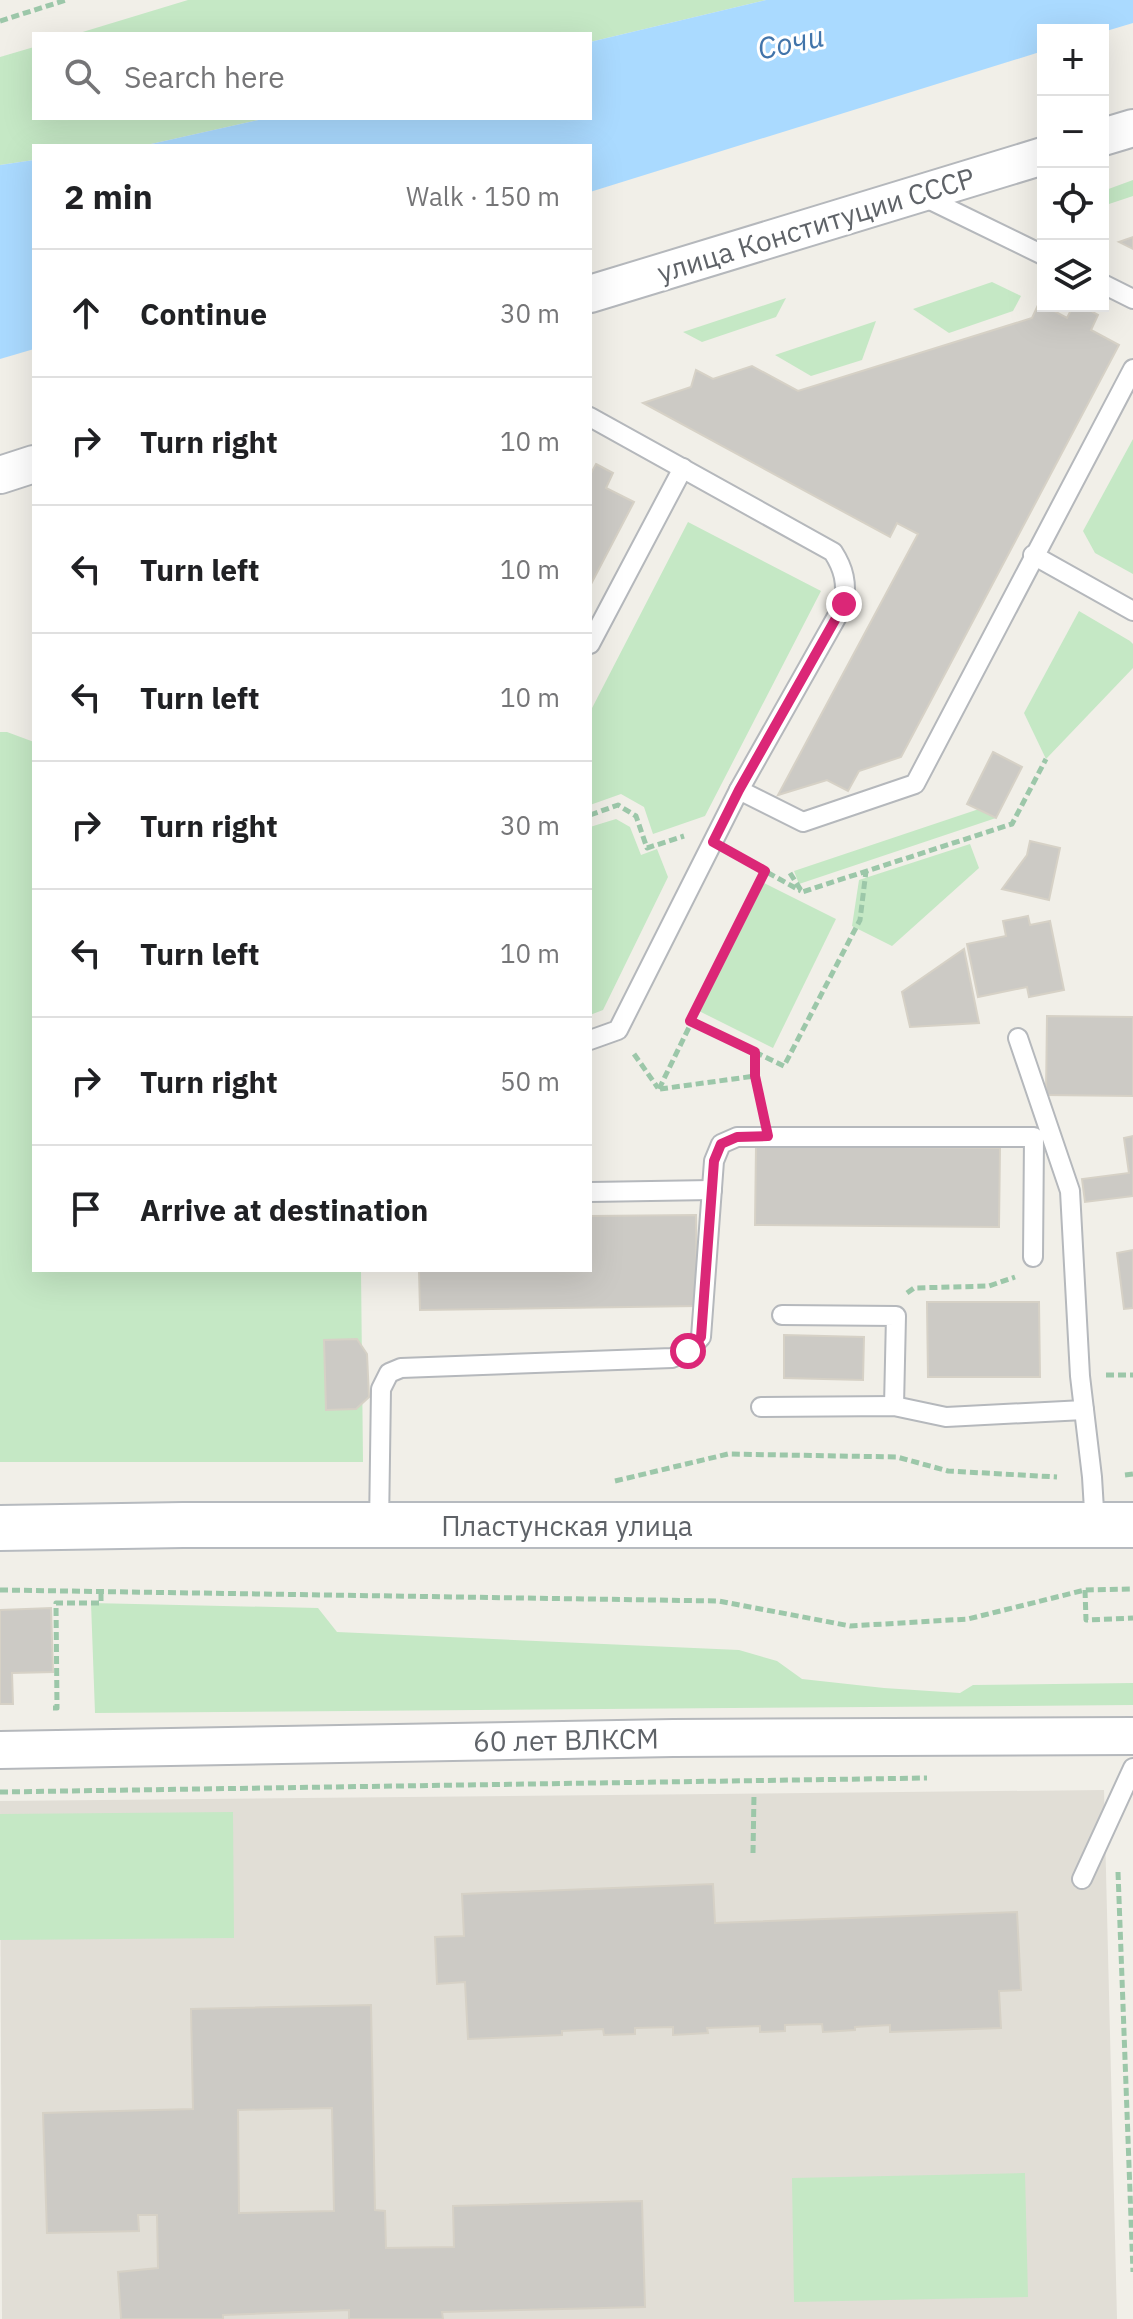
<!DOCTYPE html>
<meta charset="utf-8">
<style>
:root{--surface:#fff;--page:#f2f2f2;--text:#202124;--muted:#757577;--line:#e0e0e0}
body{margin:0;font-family:"IBM Plex Sans",sans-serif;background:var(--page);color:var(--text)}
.controls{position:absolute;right:24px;top:24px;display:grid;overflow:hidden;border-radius:0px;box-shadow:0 8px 32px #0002}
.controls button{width:72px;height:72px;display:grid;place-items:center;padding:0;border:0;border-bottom:2px solid var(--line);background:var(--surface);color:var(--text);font:40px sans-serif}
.stop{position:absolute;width:24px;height:24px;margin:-18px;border:6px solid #db2777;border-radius:50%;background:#fff}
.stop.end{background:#db2777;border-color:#fff;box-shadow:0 2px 8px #0008}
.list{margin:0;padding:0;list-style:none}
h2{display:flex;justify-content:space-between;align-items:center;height:104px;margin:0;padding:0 32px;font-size:34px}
h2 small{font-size:26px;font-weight:400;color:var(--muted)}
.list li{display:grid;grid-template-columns:52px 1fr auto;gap:24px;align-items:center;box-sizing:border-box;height:128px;padding:0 32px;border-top:2px solid var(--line)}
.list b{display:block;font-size:30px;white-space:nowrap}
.list em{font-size:26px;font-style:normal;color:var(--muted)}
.icon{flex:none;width:44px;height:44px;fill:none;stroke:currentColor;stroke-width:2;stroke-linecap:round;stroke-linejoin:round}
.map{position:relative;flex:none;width:1133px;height:2319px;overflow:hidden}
.search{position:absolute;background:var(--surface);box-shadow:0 8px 32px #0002;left:32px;top:32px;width:560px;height:88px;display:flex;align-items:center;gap:20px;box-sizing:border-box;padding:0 28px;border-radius:0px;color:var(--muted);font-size:30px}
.panel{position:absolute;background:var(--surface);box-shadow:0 8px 32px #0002;left:32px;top:144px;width:560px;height:1128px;border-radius:0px}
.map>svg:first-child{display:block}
.education{fill:#e1ded6}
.green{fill:#c5e8c5}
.water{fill:#aadaff}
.building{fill:#cccac5;stroke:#d6d1c6;stroke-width:2;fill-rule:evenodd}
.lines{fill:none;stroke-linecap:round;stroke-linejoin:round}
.lane-casing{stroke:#b5b8bc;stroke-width:22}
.street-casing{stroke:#b5b8bc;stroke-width:40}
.secondary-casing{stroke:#b6babf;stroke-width:48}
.path{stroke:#9cc7a9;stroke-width:5;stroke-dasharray:8 4;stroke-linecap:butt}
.lane{stroke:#fff;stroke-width:18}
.street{stroke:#fff;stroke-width:36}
.secondary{stroke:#fff;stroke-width:44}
.route{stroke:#db2777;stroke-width:10}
.labels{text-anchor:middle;stroke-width:6;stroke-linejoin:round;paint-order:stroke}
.street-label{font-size:28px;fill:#5f6368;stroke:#fff}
.water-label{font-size:30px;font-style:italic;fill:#4174aa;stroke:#fff}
</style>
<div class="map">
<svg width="1133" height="2319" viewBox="0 0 1133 2319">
<rect width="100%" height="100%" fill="#f1efe8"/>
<path class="education" d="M1104,1790L1117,2319H2L0,1801Z"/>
<g class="green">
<path d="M188,0H766L590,42V34H76Z"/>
<path d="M34,47V118H267L142,146H34V160L0,165V57Z"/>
<path d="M1133,180V196L1103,206V191Z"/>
<path d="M992,282L1021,296L1013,311L949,333L913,309Z"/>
<path d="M786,298L776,317L702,342L683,332Z"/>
<path d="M876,321L862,360L811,376L775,355Z"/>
<path d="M1133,439V574L1095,553L1083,531Z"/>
<path d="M688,522L821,591L705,816L653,834L644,807L621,794L590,805V712Z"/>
<path d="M1079,611L1130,641L1133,644V668L1046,759L1024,713Z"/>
<path d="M0,732H7L34,742V1270H361L363,1462H0Z"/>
<path d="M979,809L996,818L799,884L794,871Z"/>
<path d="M616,819L630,827L641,855L657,849L668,877L603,1010L590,1015V827Z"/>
<path d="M970,844L979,868L892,946L852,926L859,880Z"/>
<path d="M762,882L836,919L773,1048L699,1011Z"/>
<path d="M91,1603L318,1608L337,1632L739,1650L777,1661L802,1679L884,1688L960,1693L973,1685L1133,1683V1705L95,1713Z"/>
<path d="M233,1812L234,1938L0,1940V1814Z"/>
<path d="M1025,2173L1028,2297L794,2302L792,2178Z"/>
</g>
<g class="water">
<path d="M766,0H1133V23L1103,32V30H1043V51L590,192V146H142L267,118H590V42Z"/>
<path d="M34,160V349L0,359V165Z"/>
</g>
<g class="building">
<path d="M1133,237V249L1119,242Z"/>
<path d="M1039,303L1067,318L1073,306H1082L1098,315L1091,330L1119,345L901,757L859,771L848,791L827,780L778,795L918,534L897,523L890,537L643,403L691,387L696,370L713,379L752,366L798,391L1032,318Z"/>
<path d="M596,464L613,473L606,488L634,502L590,586V475Z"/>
<path d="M993,752L1022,767L996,818L967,804Z"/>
<path d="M1030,841L1060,848L1049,900L1002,889L1027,855Z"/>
<path d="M1028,916L1030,925L1050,921L1064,990L1029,997L1027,987L978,997L967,944L1006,936L1003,921Z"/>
<path d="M964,949L979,1023L910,1027L902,992Z"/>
<path d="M1047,1016L1133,1017V1096L1046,1095Z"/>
<path d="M1133,1136V1196L1085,1202L1082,1179L1129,1173L1124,1138Z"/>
<path d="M756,1146L1000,1148L999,1227L755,1225Z"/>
<path d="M696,1215L697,1306L420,1310L419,1270H590V1216Z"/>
<path d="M1133,1250V1308L1124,1309L1117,1253Z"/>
<path d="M927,1302H1039L1040,1377H928Z"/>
<path d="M784,1335L864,1337L863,1380L784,1378Z"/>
<path d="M357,1339L367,1354L369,1397L356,1409L326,1410L324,1340Z"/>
<path d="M51,1608L53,1672L12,1673L13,1704H0V1610Z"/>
<path d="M713,1884L715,1923L1017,1912L1021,1990L999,1991L1001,2028L890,2032V2025L855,2027V2030L823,2032L822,2024L785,2025V2031L760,2032V2026L707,2028L708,2033L673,2035V2027L635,2028V2034L604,2035L603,2029L562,2031V2035L468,2039L465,1982L437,1984L435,1937L464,1936L462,1894Z"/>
<path d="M371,2005L375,2210L385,2211L386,2248L454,2247L453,2206L642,2201L645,2307L442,2312L443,2319H349V2310L223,2315V2319H121L118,2272L158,2268L157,2215H138L139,2231L47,2233L43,2113L193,2109L191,2009ZM332,2108L334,2211L239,2213L238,2110Z"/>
</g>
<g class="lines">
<g class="lane-casing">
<g id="lane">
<path d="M920,195L1043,255"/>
<path d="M1103,284L1133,299"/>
<path d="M590,417L833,552C844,569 847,583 844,604L739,790L803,822L915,784L1133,369"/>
<path d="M1033,555L1133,611"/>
<path d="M590,644L683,468"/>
<path d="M1018,1038L1070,1191L1080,1376L1092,1477L1095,1526"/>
<path d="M590,1040L618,1030L739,790"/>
<path d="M590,1192L712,1190"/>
<path d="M782,1315L896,1316L894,1406"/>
<path d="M761,1407L894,1406L946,1417L1084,1410"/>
<path d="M379,1526L381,1389L389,1373L401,1368L672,1358L688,1351L701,1337L714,1161L721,1144L737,1137H1034L1033,1257"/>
<path d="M1082,1879L1133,1768"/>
</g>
</g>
<g class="street-casing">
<g id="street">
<path d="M1103,137L1133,128"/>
<path d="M590,294L1043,156"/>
<path d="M0,475L34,464"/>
<path d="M0,1750L673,1738L1133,1736"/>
</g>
</g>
<g class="secondary-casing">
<path id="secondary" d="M0,1528L183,1525H1133"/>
</g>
<g class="path">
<path d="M0,21L66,0"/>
<path d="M590,815L618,805L636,816L647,848L684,836"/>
<path d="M736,855L801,891"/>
<path d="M790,873L802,892L1012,824L1046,759"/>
<path d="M690,1021L784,1066L860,920L866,871"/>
<path d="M755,1052V1076L763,1110"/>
<path d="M634,1054L658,1088"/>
<path d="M659,1089L765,871"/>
<path d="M660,1089L755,1076"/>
<path d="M907,1293L914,1288L989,1286L1015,1277"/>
<path d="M1106,1375H1133"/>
<path d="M1125,1475L1133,1474"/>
<path d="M615,1481L728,1454L897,1457L948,1471L1057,1477"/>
<path d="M0,1590L719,1601L850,1626L968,1619L1085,1590L1133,1589"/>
<path d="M1085,1590L1086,1620L1133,1618"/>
<path d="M53,1708H57L56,1603H101V1591"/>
<path d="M0,1792L927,1778"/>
<path d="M753,1853L754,1794"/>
<path d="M1118,1872L1133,2272"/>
</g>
<use href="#lane" class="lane"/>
<use href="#street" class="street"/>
<use href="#secondary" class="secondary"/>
</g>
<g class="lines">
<path class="route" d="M688,1351L701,1337L714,1161L721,1144L737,1137L768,1136L755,1076V1052L690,1021L765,871L713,842L739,790L844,604"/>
</g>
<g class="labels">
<g class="street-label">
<text transform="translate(816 225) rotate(-17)" y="10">улица Конституции СССР</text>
<text x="567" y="1536">Пластунская улица</text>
<text transform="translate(566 1740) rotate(-1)" y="10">60 лет ВЛКСМ</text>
</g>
<g class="water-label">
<text transform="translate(791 43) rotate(-12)" y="10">Сочи</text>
</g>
</g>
</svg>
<div class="controls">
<button>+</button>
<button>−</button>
<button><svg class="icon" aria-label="locate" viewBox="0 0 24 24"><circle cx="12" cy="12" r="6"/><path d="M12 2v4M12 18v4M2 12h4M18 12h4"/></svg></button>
<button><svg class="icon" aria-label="layers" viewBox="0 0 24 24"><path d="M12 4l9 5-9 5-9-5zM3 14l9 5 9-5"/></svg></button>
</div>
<div class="stop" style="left:688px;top:1351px"></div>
<div class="stop end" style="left:844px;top:604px"></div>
<div class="search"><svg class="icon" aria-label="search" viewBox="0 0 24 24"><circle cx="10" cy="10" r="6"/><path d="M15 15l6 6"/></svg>Search here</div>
<section class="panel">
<h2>2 min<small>Walk · 150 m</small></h2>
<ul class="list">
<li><svg class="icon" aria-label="ahead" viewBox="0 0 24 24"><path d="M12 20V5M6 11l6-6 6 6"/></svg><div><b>Continue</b></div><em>30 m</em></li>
<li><svg class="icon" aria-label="right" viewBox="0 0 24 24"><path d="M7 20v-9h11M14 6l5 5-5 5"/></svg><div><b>Turn right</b></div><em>10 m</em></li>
<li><svg class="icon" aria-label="left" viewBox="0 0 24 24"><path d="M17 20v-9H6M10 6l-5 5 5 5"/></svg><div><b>Turn left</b></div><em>10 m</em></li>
<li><svg class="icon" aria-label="left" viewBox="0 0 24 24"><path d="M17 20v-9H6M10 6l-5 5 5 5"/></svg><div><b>Turn left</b></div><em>10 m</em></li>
<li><svg class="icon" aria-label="right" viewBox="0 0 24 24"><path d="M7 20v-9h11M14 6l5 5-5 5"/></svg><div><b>Turn right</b></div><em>30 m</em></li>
<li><svg class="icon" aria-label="left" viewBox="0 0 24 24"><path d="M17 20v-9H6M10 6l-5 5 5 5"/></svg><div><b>Turn left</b></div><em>10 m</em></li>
<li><svg class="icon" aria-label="right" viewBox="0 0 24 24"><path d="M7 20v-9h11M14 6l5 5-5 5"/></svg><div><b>Turn right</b></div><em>50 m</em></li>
<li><svg class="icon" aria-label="arrive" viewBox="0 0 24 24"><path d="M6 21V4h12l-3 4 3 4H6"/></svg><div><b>Arrive at destination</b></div></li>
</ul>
</section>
</div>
